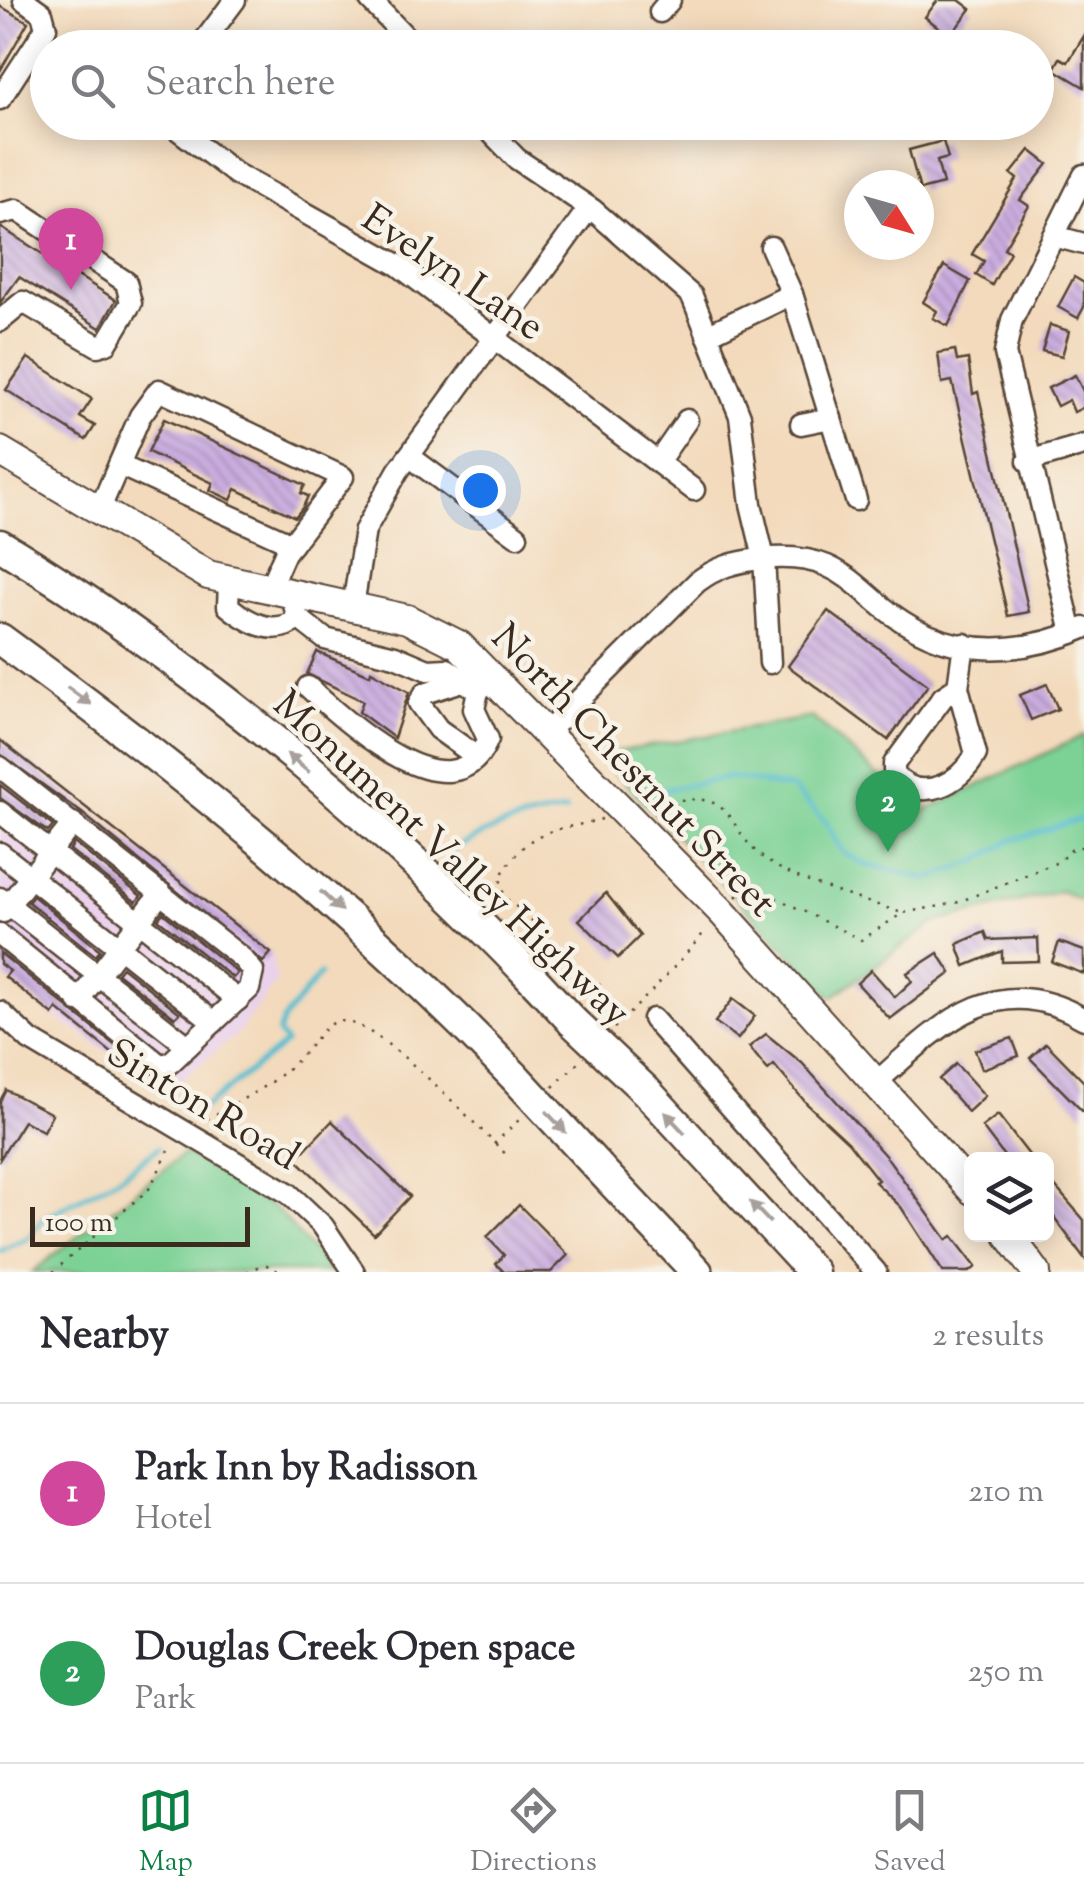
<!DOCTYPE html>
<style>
:root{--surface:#fff;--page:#f2f2f3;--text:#2b2b33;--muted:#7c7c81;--line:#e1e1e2;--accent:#0b8043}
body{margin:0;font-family:"Sorts Mill Goudy",serif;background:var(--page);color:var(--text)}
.controls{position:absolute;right:30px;bottom:30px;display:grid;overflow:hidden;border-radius:15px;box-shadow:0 5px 25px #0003}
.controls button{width:90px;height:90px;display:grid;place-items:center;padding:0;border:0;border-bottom:2px solid var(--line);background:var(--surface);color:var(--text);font:50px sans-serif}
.compass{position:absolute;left:844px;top:170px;width:90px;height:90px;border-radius:50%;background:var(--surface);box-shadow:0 5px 25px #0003;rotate:127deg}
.scale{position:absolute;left:30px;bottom:25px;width:220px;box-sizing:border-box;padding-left:10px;border:5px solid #3b2a1e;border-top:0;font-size:28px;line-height:35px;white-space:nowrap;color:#3b2a1e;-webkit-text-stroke:8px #f7f3e8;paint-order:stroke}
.you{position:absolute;left:480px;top:490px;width:35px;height:35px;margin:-25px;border:8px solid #fff;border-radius:50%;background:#1a73e8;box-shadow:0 0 0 15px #1a73e833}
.badge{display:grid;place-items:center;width:65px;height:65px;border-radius:50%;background:var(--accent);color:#fff;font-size:32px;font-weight:700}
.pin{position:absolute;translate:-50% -82px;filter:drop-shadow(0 2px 5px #0008)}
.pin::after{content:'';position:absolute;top:52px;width:35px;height:30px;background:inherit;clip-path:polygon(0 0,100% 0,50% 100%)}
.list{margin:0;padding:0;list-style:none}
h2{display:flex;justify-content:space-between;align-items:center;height:130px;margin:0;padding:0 40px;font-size:42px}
h2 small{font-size:32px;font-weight:400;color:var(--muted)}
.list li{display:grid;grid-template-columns:65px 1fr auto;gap:30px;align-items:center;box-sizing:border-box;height:180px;padding:0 40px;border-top:2px solid var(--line)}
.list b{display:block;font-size:38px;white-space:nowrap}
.list p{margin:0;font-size:32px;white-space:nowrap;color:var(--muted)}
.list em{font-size:32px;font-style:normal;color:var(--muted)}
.icon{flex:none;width:55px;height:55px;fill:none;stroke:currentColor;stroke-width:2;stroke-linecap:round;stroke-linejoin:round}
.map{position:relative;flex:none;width:1084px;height:1272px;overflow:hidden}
.search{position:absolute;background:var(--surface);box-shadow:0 5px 25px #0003;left:30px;right:30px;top:30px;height:110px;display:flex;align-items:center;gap:25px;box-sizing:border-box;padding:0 35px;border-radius:55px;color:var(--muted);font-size:38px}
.sheet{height:490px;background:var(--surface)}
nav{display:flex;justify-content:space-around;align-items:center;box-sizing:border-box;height:140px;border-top:2px solid var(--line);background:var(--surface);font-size:28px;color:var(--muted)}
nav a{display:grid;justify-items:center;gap:5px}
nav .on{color:var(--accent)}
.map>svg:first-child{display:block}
.built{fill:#ead1ec}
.green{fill:#7cd195;stroke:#5c7e5a;stroke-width:2.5}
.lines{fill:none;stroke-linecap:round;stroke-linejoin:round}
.stream{stroke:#53bdd0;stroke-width:5}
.building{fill:url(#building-back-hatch)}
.minor-casing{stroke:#574436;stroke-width:25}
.major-casing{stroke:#574436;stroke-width:32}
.highway-casing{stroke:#574436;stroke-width:35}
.path{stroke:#574436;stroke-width:2.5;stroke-dasharray:2.5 8;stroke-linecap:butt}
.minor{stroke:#fff;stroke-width:20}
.major{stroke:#fff;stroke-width:28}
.highway{stroke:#fff;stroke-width:30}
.highway-bridge-casing{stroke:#574436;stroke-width:35;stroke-linecap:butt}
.highway-bridge{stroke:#fff;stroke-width:30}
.oneway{fill:#a79f9a}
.labels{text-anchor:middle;stroke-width:9;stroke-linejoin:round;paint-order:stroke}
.street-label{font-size:40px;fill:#3b2a1e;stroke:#f7f3e8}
</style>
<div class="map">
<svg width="1084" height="1272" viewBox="0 0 1084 1272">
<defs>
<pattern id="building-back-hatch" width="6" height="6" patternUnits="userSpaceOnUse" patternTransform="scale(2.5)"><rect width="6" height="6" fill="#caade0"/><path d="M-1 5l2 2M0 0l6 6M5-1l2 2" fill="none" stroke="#a58db5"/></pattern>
</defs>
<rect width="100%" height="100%" fill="#f7f3e8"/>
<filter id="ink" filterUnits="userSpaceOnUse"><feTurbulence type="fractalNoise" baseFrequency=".01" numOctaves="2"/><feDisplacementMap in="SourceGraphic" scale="20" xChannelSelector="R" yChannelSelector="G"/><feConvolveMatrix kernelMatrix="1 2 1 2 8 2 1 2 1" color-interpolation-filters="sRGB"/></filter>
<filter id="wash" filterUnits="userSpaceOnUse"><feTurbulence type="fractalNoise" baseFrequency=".0048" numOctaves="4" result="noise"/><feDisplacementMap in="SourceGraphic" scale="40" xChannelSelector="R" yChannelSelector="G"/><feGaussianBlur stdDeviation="2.25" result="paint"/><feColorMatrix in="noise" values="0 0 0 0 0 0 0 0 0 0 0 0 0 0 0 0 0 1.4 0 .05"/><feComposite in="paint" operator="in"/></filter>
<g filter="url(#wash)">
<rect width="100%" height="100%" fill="#f3dabc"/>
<path class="built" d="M0,739L271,953L277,981L237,1034L177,1083L128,1066L53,1015L0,971Z"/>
<g class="green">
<path d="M812,717L921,813L1084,735V902L1061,891L936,922L832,997L598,755Z"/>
<path d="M185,1153L278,1211L330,1272H32Z"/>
</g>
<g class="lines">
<g class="stream">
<path d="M658,791L731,777L793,789L824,820L843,852L863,864L929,879L977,861L1010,841L1084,818"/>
<path d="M450,852C485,830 525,816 567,811"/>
<path d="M200,1111L286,1043L278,1033L283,1020L320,974"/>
<path d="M0,1251L28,1238L44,1218L121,1176L158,1148"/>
</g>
</g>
<g id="blocks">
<g class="building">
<path d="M938,0H959L971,9L950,36L925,17Z"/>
<path d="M0,6L28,22L0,71Z"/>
<path d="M1084,36V87L1054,69L1060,58L1068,62Z"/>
<path d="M943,141L948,158L937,161L943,184L920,190L909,150Z"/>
<path d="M1030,150L1048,164L1020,200L1029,206L1004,248L1010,252L992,285L976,275L984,261L972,254L1017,179L1011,174Z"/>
<path d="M0,227L116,300L100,328L19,277L0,303Z"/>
<path d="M944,266L970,281L948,326L933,318L937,311L923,302Z"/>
<path d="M1074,277L1084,283V307L1078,318L1058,307Z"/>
<path d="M1050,325L1069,331L1062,356L1042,351Z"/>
<path d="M955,350L957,361L968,359L973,394L978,392L1029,612L1008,616L952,381L942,383L938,353Z"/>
<path d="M28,358L92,399L80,417L95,426L86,440L6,390Z"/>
<path d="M1075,375L1084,393V407L1074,412L1069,400L1057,406L1048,388Z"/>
<path d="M164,419L305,485L301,493L308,496L303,507L295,517L236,489L231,500L210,490L213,483L148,452Z"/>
<path d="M828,611L928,685L888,740L788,666Z"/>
<path d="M317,652L370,675L371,671L409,692L394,738L359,712L363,701L307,674Z"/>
<path d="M1047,684L1058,709L1031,720L1020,695Z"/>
<path d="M0,740L271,953L263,962L82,813L0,754Z"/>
<path d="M0,785L53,826L48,832L0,798Z"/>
<path d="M74,843L141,896L136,902L70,850Z"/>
<path d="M606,893L640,936L618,958L579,920Z"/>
<path d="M33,896L100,950L96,956L28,902Z"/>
<path d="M163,913L232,968L237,973L233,978L158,919Z"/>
<path d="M985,932L988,940L1038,938L1039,961L1002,962V951L965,966L957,944Z"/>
<path d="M1059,942L1084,951V974L1052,962Z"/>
<path d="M0,953L133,1060L128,1066L57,1009L53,1015L5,977L10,971L0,964Z"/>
<path d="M938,953L951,973L890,1019L857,983L871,970L895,997L912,981L907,973Z"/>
<path d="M122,967L180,1013L175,1018L117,973Z"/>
<path d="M733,999L755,1016L738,1039L715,1022Z"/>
<path d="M766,1034L802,1063L889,1160L947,1240L952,1236L976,1267L969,1272H943L901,1207L875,1182L878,1180L848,1142L807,1104L774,1065L768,1070L749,1047Z"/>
<path d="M1012,1038L1019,1056L982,1069L975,1050Z"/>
<path d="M1046,1043L1084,1082V1113L1030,1058Z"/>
<path d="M956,1064L985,1096L968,1112L939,1079Z"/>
<path d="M6,1090L52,1114L43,1131L24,1121L0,1159V1101Z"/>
<path d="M998,1115L1033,1160H1007L982,1127Z"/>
<path d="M332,1121L410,1196L374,1234L296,1159Z"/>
<path d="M1046,1176L1084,1220V1258L1046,1206Z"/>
<path d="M519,1205L568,1255L551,1272H504L496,1264L504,1255L487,1237Z"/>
</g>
</g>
</g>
<g filter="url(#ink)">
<use href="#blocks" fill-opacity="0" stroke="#574436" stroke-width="2.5"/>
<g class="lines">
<g class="minor-casing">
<g id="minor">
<path d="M370,0L416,48"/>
<path d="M660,12L670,0"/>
<path d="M199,48L235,0"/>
<path d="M0,99L46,28L42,13L24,0"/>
<path d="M168,122L236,174L398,265L694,490"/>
<path d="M481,122L517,159L593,210L692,296L740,416L751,504L764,558L770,663"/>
<path d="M0,214L17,210L126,282L131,303L107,343L98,346L23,302L0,321"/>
<path d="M1054,236L1084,244"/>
<path d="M771,247L792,294L856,500"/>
<path d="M707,335L792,294"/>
<path d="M801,424L831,418"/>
<path d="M409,456L517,536"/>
<path d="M1028,461L1084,445"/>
<path d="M658,462L687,420"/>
<path d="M119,465L292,544"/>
<path d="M98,513L140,416L159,390L343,477L285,553L268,591"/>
<path d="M229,582L228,606C249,623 276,638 298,618"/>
<path d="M291,595L298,618L325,639L395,656L428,670L447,669L478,691L485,684"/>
<path d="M353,606L365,530L398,471L589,208"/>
<path d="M1072,633L1005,353L1012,320L1084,175"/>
<path d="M465,680L425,693L419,703L438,729L477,757"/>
<path d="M308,687C345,722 454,822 488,739L474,709L478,691"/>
<path d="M958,687L943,697L894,764V774C919,805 960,784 976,754L958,687L964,644"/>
<path d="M547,732L697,582C717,567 735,562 760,559C854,548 856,604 928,635C978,657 1035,650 1084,628"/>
<path d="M0,767L242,958L253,971L249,989L170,1063L160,1065L0,935"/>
<path d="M0,812L238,1000"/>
<path d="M0,853L214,1022"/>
<path d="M0,898L188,1046"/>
<path d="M3,912L73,823"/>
<path d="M78,1001L161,893"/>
<path d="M0,1012L30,1040L288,1193L323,1226L354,1272"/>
<path d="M653,1019L876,1272"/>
<path d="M878,1081C940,1025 996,967 1084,1019"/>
</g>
</g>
<g class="major-casing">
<g id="major">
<path d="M0,451L208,575L407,619L459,645L722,912L972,1190"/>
<path d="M1008,1234L1036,1272"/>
</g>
</g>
<g class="highway-casing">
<g id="highway">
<path d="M0,545C206,670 411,844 573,1022"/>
<path d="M0,639C183,772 356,913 514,1076"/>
<path d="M647,1092L813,1272"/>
<path d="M599,1168L697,1272"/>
</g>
</g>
<g class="path">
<path d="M650,806C748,780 717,834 777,867C815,888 861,899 902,913"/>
<path d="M602,819C549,834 533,824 500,877L504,897L528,916L573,969L599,984L622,1019"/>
<path d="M736,897L741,892L777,898L861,940L903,913L956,903L1058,862L1071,850L1084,846"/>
<path d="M614,1028C648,996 678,964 707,929"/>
<path d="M553,1087L580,1061"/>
<path d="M207,1119C241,1100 277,1083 303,1054C313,1044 322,1027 336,1022C371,1010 480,1131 509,1157"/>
<path d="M494,1144L522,1117"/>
<path d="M53,1272L149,1189L169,1151"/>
<path d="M247,1272L265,1264L280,1272"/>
</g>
<use href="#minor" class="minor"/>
<use href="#major" class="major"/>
<use href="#highway" class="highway"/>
<g class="highway-bridge-casing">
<g id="highway-bridge">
<path d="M573,1022L647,1092"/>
<path d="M514,1076L599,1168"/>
</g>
</g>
<use href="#highway-bridge" class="highway-bridge"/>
</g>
<defs><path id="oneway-solid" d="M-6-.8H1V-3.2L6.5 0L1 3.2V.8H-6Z" transform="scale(2.5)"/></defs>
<g class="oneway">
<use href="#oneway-solid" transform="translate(79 696) rotate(36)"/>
<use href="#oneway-solid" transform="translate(298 763) rotate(-140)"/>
<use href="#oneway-solid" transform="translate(331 901) rotate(43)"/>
<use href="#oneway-solid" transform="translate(556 1122) rotate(47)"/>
<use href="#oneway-solid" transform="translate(675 1123) rotate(-133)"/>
<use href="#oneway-solid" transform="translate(760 1212) rotate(-134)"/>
</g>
</g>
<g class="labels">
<g class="street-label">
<text transform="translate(454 271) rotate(34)" y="14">Evelyn Lane</text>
<text transform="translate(635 769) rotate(46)" y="14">North Chestnut Street</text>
<text transform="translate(453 857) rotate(43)" y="14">Monument Valley Highway</text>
<text transform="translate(204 1103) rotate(31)" y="14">Sinton Road</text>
</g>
</g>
</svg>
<div class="controls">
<button><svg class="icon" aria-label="layers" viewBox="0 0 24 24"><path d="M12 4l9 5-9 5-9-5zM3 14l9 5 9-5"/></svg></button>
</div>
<svg class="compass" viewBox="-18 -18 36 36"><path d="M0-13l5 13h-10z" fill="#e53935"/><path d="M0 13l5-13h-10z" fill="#7c7c81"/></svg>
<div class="scale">100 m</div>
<div class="you"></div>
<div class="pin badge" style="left:71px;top:290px;background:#d1479c">1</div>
<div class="pin badge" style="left:888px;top:852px;background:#2e9e5b">2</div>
<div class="search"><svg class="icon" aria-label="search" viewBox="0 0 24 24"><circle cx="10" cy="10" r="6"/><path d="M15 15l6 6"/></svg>Search here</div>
</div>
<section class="sheet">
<h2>Nearby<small>2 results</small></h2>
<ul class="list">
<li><span class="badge" style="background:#d1479c">1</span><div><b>Park Inn by Radisson</b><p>Hotel</p></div><em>210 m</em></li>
<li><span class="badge" style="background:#2e9e5b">2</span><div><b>Douglas Creek Open space</b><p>Park</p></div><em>250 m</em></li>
</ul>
</section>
<nav>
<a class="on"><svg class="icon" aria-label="map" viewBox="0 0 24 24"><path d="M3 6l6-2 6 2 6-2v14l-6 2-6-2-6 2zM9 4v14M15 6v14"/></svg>Map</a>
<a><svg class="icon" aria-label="directions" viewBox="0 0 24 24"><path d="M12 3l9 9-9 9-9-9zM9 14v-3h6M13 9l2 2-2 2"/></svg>Directions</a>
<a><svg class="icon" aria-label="saved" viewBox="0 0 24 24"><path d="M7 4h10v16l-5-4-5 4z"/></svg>Saved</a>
</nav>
